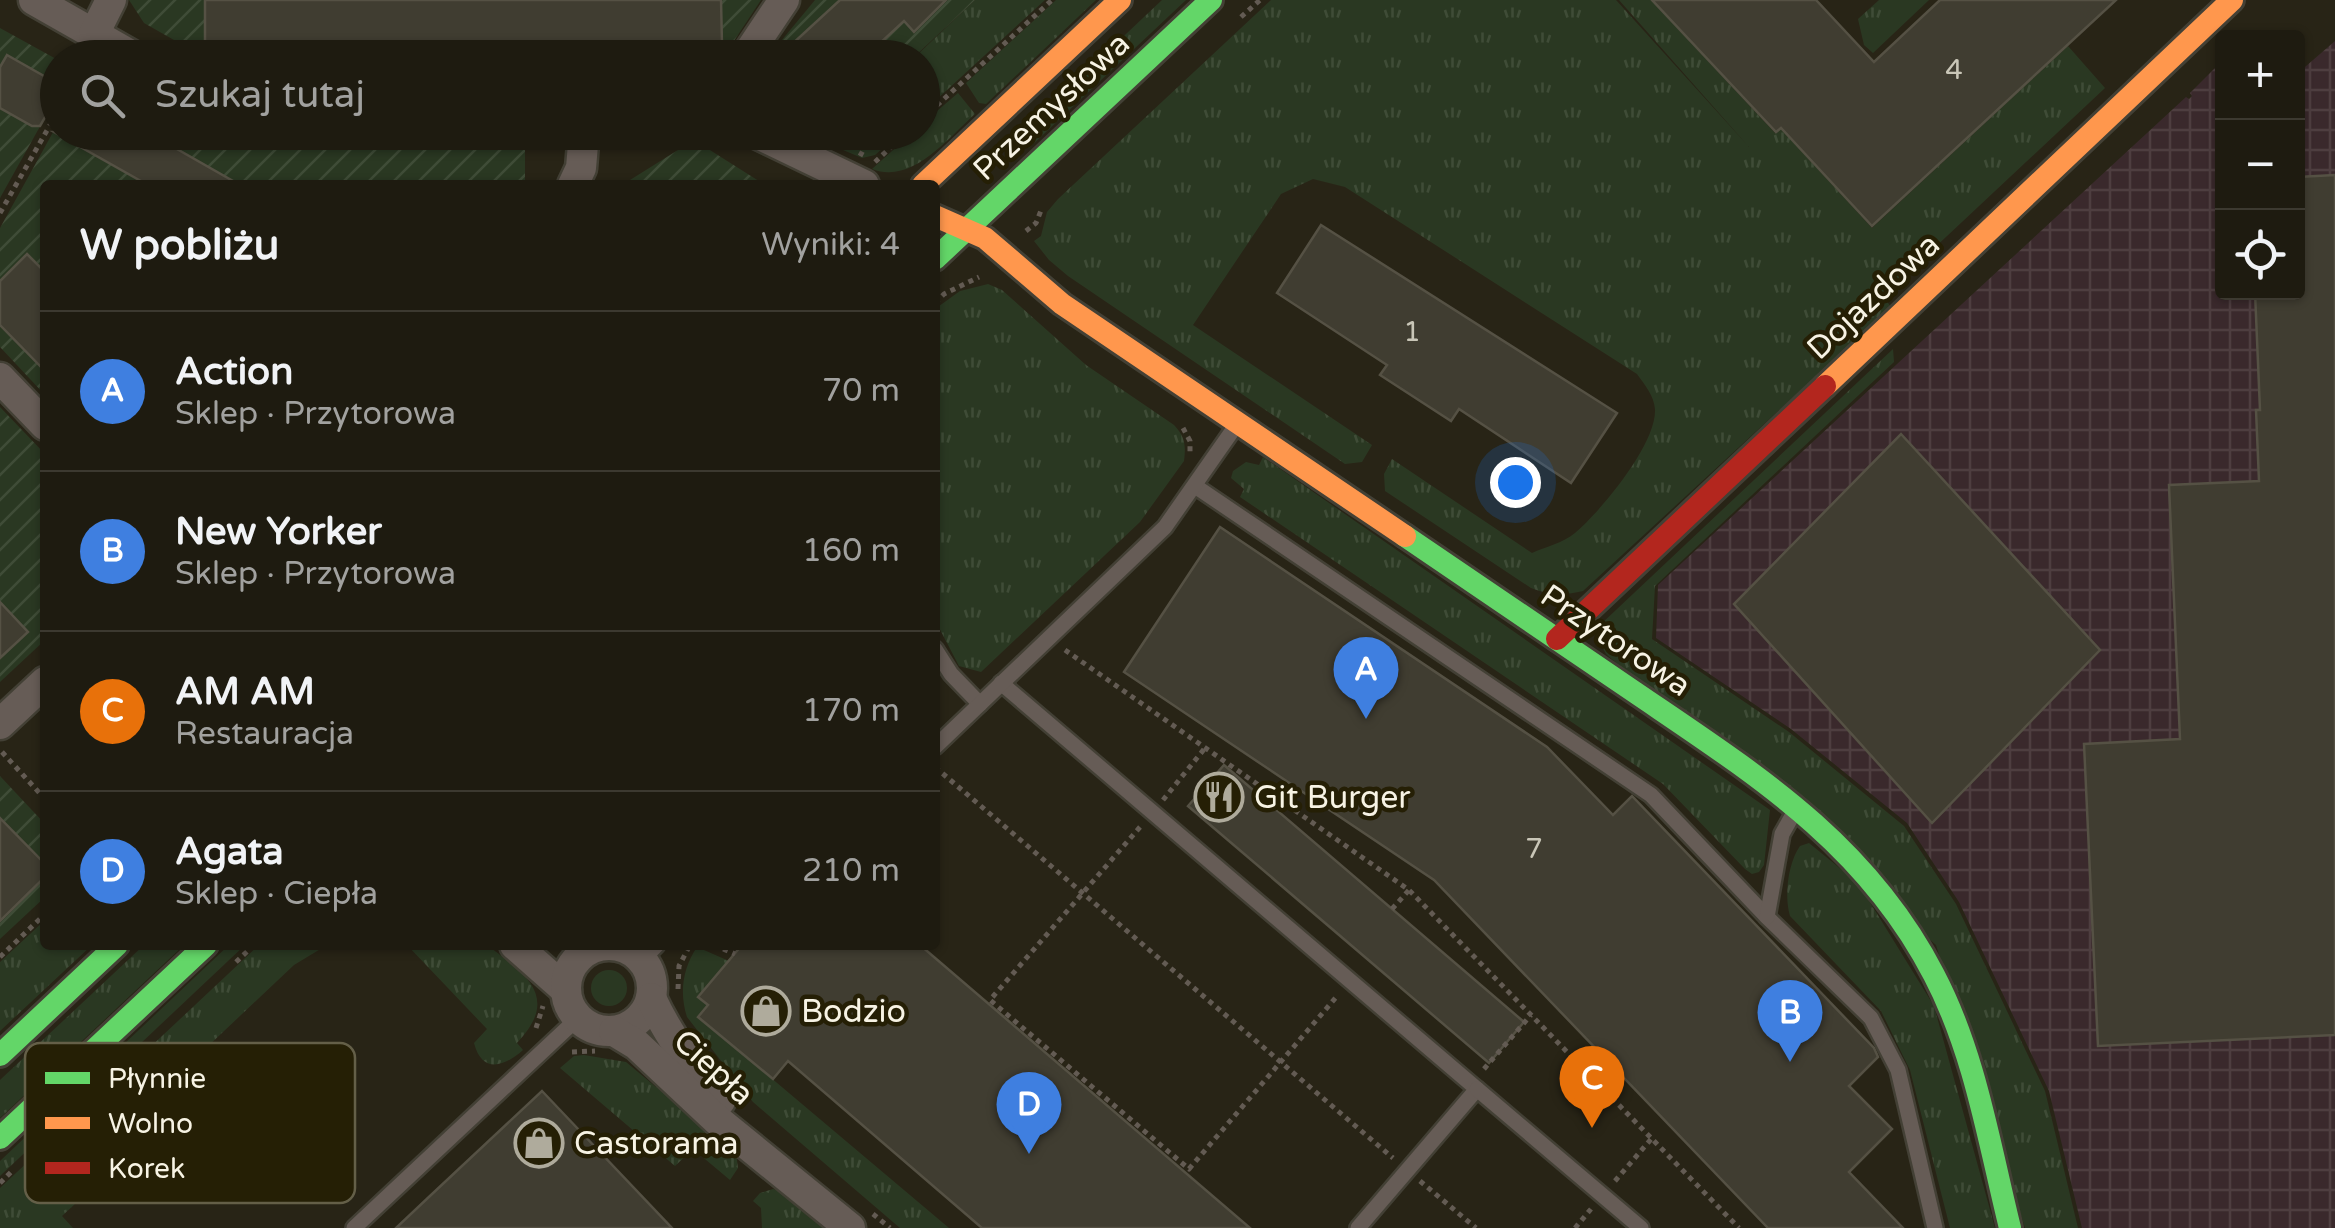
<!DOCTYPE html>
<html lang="pl">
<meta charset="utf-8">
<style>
:root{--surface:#1e1b10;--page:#2b281e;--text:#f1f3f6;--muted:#a1a19f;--line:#3c3930;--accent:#afab9c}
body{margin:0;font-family:"Varela Round",sans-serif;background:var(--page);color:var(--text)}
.controls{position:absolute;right:30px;top:30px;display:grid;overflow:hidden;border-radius:10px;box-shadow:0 2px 8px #0004}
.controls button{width:90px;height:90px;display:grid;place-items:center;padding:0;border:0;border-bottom:2px solid var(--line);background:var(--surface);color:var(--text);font:50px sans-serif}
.you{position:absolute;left:1515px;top:482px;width:35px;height:35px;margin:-25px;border:8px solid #fff;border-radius:50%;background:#1a73e8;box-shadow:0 0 0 15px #1a73e833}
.badge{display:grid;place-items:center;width:65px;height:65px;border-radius:50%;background:var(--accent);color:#fff;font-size:32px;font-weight:700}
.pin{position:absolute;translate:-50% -82px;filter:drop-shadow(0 2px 5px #0008)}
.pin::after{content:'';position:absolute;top:52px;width:35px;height:30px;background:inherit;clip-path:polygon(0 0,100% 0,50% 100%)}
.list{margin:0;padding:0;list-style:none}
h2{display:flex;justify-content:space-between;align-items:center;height:130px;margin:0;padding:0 40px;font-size:42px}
h2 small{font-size:32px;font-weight:400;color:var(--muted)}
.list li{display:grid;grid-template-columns:65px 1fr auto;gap:30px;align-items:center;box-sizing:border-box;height:160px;padding:0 40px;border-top:2px solid var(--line)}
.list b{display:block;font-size:38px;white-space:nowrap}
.list p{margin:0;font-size:32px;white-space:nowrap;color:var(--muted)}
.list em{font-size:32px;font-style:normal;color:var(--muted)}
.icon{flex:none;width:55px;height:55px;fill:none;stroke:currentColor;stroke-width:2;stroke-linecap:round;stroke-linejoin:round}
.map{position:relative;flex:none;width:2335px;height:1228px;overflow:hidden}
.search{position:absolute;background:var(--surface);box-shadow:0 2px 8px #0004;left:40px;top:40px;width:900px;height:110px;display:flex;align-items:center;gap:25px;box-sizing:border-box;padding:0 35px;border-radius:55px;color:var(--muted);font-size:38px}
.panel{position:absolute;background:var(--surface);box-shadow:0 2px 8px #0004;left:40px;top:180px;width:900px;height:770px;border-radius:10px}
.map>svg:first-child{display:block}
.industrial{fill:url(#industrial-grid)}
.grass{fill:url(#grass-tufts)}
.garden{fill:url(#garden-furrows)}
.building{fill:#403d31;stroke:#555144;stroke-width:2.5}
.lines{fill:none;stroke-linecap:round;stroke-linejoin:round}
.lane-casing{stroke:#434035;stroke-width:20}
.street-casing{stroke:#434035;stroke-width:35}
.fast-casing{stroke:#434035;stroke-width:28}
.slow-casing{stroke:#434035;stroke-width:28}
.jam-casing{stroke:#434035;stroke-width:28}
.path{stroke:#635b53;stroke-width:5;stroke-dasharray:5 5;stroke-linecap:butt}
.lane{stroke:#665c56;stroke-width:15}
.street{stroke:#665c56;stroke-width:30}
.fast{stroke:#63d668;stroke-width:22}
.slow{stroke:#ff974d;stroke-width:22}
.jam{stroke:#b3261e;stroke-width:22}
.labels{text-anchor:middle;stroke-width:9;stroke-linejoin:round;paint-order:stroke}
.number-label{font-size:28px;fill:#c9c6b7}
.street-label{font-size:32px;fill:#f7f3e4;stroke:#251f05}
.poi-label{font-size:32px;fill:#f7f3e4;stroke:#251f05;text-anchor:start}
.key{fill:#251f05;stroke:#645f48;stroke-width:2.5}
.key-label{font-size:28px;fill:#f7f3e4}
</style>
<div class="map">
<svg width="2335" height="1228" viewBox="0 0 2335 1228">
<defs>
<pattern id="industrial-grid" width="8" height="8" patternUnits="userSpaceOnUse" patternTransform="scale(2.5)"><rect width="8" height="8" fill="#3a292c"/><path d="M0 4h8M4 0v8" fill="none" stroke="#4e3e40"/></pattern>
<pattern id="grass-tufts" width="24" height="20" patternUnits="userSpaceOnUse" patternTransform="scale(2.5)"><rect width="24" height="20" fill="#2a3822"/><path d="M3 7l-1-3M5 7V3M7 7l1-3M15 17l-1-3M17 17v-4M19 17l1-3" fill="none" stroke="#3f4c37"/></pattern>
<pattern id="garden-furrows" width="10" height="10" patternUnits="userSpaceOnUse" patternTransform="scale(2.5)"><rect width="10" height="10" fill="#2a3822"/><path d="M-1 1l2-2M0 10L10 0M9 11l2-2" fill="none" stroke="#3f4c37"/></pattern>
</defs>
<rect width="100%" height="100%" fill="#282416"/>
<path class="industrial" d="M2335,41V1228H2082L2049,1091L1959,902L1907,823L1791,729L1656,638L1658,585L2186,97L2189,99L2192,96L2190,93L2222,61V292H2298V73Z"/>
<g class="grass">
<path d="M975,0H1045L923,112L922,58H914Z"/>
<path d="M1056,0H1096L986,104L979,103L966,83Z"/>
<path d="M1162,0H1186L1029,148L1017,137Z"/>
<path d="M1271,0H1616L1749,147L1619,0H1651L1775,133L1781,129L1872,228L2068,46L2105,88L1883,296L1891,307L1583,591C1563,596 1550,595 1531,588L1385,491L1384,474L1392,459L1532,553C1545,547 1563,543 1575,533C1600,512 1657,444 1655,409C1654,396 1645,385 1637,374L1345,187L1313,179L1281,194L1193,325L1372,445L1362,462L1345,464L1068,276L1049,260L1034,241L1041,236L1047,212L1058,199Z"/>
<path d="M1879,0H1929L1873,53L1864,45L1858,19Z"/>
<path d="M958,93L975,114C948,138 912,185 872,169L912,133L922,132L923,123Z"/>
<path d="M834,132L900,133L875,155L862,158L803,133L830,135Z"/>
<path d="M988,284L1002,290L1086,365L1174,425C1185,437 1186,445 1184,461L1140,522L981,672L959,666L935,620V309L960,291Z"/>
<path d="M1893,349L1894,362L1655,586L1652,639L1789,732L1904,826L1956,904L2045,1091L2078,1228H2025L1936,945L1606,654L1599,640V626Z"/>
<path d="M1263,457L1770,810L1764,865L1759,872L1752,874L1745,869L1663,784L1240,497L1244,489L1231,478L1233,471L1246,462L1259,465Z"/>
<path d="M1809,843L1858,883L1934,1006L1995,1228H1950L1910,1070L1881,1011L1790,916C1784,896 1788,863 1800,846Z"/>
<path d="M45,920V945H92L0,1031V962Z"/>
<path d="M144,945H184L0,1118V1080Z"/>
<path d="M229,945H245L0,1176V1161Z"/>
<path d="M259,945H327L294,965L63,1183L76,1197V1203L62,1216L73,1228H0V1188Z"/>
<path d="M407,945C424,945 473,941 486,945C492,948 500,955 505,959C542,986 549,1009 517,1043L523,1050C504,1067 482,1074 474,1043L487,1029Z"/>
<path d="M697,947L729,961L698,997L708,1005L699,1017L949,1228H900L753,1102L687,1017C679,992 683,968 697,947Z"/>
<circle cx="609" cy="988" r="18"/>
<path d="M584,1055L626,1062L656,1087L663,1080L736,1153L738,1168L730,1180L693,1149L675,1166L560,1068L574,1056Z"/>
<path d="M773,1189L787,1193L828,1228H762L761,1208L753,1201L760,1193Z"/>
</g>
<g class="garden">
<path d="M129,0H761L726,53L717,58L204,57L144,23Z"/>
<path d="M815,0H975L914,57L767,58Z"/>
<path d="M0,28L58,60L57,96L0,198Z"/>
<path d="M57,125L58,132L191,133L213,145L525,142V185H45V395L0,347V228Z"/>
<path d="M694,140L765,185H622Z"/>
<path d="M0,407L45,454V640L0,682Z"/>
<path d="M0,776L45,824V897L0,939Z"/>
</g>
<g class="building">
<path d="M205,0H721L722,44L228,47V42H205Z"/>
<path d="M840,0H946L914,32L904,21L864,58H777Z"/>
<path d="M1652,0H1816L1874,62L1940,0H2116L1872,226L1781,128L1776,132Z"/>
<path d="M7,55L58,84V95L40,126H32L0,108V67Z"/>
<path d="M54,132H147L240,185H148Z"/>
<path d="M2335,175V1035L2098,1046L2084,744L2180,739L2169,485L2259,481L2256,410H2260L2255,292H2298V177Z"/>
<path d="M1321,225L1617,413L1571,483L1459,409L1451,421L1380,375L1387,365L1277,293Z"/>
<path d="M27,254L45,272V371L0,325V281Z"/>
<path d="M1901,434L2100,650L1932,823L1734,604Z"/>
<path d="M1220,527L1547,747L1613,815L1632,796L1874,1048L1878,1057L1849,1086L1892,1129L1849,1172L1903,1228H1768L1434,880L1124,672Z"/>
<path d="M0,602L28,632L0,658Z"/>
<path d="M1224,765L1524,1022L1489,1063L1188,806Z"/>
<path d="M0,818L45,864V877L0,921Z"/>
<path d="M742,945H920L1250,1228H982L788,1061L773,1079L698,1017L708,1005L698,997Z"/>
<path d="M542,1091L672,1228H396L431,1195Z"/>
</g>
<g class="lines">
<g class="lane-casing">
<g id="lane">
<path d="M1195,486L1651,795L1767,917L1871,1018L1898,1070L1935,1228"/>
<path d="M935,649L951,674L980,704"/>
<path d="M1001,683L1477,1089L1358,1228"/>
<path d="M935,747L1165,527L1235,427"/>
<path d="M1767,917L1782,834L1795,811"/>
<path d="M642,960L657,945"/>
<path d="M1477,1089L1641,1228"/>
<path d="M354,1228L578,1018"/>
</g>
</g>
<g class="street-casing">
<g id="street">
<path d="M34,0L136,58"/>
<path d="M94,34L111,0"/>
<path d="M745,58L784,0"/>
<path d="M754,132L864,185"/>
<path d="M573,185L581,168L584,132"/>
<path d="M0,378L45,425"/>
<path d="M0,724L45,682"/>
<path d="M515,945L566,990"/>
<circle cx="609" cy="988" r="43"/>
<path d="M651,998C669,1037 693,1069 720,1101"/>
<path d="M614,1031L637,1045L717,1120L850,1228"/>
</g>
</g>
<g class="fast-casing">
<g id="fast">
<path d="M935,259L1211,0"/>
<path d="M1405,536C1482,589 1559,641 1636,693C1755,774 1866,843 1934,975C1975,1053 1989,1143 2010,1228"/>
<path d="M0,1055L117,945"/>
<path d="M0,1138L206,945"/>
</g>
</g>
<g class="slow-casing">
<g id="slow">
<path d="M923,185L1120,0"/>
<path d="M935,216L985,238L1062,304L1405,536"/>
<path d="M1825,386L2232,0"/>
</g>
</g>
<g class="jam-casing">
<path id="jam" d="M1557,639L1825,386"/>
</g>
<g class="path">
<path d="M1241,17L1260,0"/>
<path d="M162,49L177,58"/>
<path d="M922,119L1052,0"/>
<path d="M700,132L728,145"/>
<path d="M860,156L873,132"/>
<path d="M875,162L907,132"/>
<path d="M0,213L58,111"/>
<path d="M1026,231L1036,223L1042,208"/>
<path d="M935,303L944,294L979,277"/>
<path d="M1183,428L1190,441V455"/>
<path d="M1065,650L1409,890L1739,1228"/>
<path d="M2,752L45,799"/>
<path d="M935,767L1393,1158"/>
<path d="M1163,800L1205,748"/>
<path d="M1140,827L990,1000L1189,1169L1338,995"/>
<path d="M1392,909L1409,890"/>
<path d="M714,945L735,954"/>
<path d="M0,957L45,914"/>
<path d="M236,962L254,945"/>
<path d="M678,989L679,966L690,945"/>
<path d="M536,1028L543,1006"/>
<path d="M572,1052L595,1051"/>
<path d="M1484,1069L1531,1015"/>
<path d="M1420,1181L1476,1228"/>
<path d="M1615,1181L1652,1138"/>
<path d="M0,1183L12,1171"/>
<path d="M873,1214L890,1228"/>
<path d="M1575,1228L1591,1209"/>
</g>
<use href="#lane" class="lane"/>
<use href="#street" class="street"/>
<use href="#fast" class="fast"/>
<use href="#slow" class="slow"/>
<use href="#jam" class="jam"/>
</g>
<defs>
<g id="restaurant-ring" transform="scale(2.5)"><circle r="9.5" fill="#251f05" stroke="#afab9c" stroke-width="1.5"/><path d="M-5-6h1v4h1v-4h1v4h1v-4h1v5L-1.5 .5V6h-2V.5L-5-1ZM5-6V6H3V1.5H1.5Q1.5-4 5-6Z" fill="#afab9c"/></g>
<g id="shop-ring" transform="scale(2.5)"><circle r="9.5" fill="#251f05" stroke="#afab9c" stroke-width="1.5"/><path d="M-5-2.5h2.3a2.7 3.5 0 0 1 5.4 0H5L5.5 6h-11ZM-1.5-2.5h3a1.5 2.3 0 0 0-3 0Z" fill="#afab9c"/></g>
</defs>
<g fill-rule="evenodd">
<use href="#restaurant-ring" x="1219" y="797"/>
<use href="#shop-ring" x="766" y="1011"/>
<use href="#shop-ring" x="539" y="1143"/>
</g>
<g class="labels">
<g class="number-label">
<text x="1954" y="79">4</text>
<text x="1412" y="341">1</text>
<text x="1534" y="858">7</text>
</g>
<g class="street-label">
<text transform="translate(1051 106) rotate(-43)" y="11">Przemysłowa</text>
<text transform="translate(1873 296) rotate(-43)" y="11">Dojazdowa</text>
<text transform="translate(1616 640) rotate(34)" y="11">Przytorowa</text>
<text transform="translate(714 1067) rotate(42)" y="11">Ciepła</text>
</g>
<g class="poi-label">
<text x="1254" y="808">Git Burger</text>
<text x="801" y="1022">Bodzio</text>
<text x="574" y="1154">Castorama</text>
</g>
</g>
<rect x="25" y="1043" width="330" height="160" rx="15" class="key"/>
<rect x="45" y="1072" width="45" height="12" fill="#63d668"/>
<rect x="45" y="1117" width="45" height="12" fill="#ff974d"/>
<rect x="45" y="1162" width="45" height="12" fill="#b3261e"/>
<g class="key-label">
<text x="108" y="1088">Płynnie</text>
<text x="108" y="1133">Wolno</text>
<text x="108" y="1178">Korek</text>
</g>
</svg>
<div class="controls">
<button>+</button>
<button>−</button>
<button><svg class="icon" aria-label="locate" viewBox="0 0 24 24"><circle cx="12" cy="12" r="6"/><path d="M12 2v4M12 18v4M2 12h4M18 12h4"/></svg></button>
</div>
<div class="you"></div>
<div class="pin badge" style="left:1366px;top:719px;background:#3f7fe0">A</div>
<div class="pin badge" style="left:1790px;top:1062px;background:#3f7fe0">B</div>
<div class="pin badge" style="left:1592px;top:1128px;background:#e8710a">C</div>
<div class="pin badge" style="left:1029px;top:1154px;background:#3f7fe0">D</div>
<div class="search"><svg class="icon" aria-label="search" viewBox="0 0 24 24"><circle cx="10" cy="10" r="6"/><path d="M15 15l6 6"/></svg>Szukaj tutaj</div>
<section class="panel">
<h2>W pobliżu<small>Wyniki: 4</small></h2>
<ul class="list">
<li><span class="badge" style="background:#3f7fe0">A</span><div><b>Action</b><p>Sklep · Przytorowa</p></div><em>70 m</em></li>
<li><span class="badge" style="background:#3f7fe0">B</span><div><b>New Yorker</b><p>Sklep · Przytorowa</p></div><em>160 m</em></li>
<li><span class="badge" style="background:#e8710a">C</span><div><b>AM AM</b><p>Restauracja</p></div><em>170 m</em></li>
<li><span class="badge" style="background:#3f7fe0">D</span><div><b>Agata</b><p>Sklep · Ciepła</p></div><em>210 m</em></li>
</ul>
</section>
</div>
